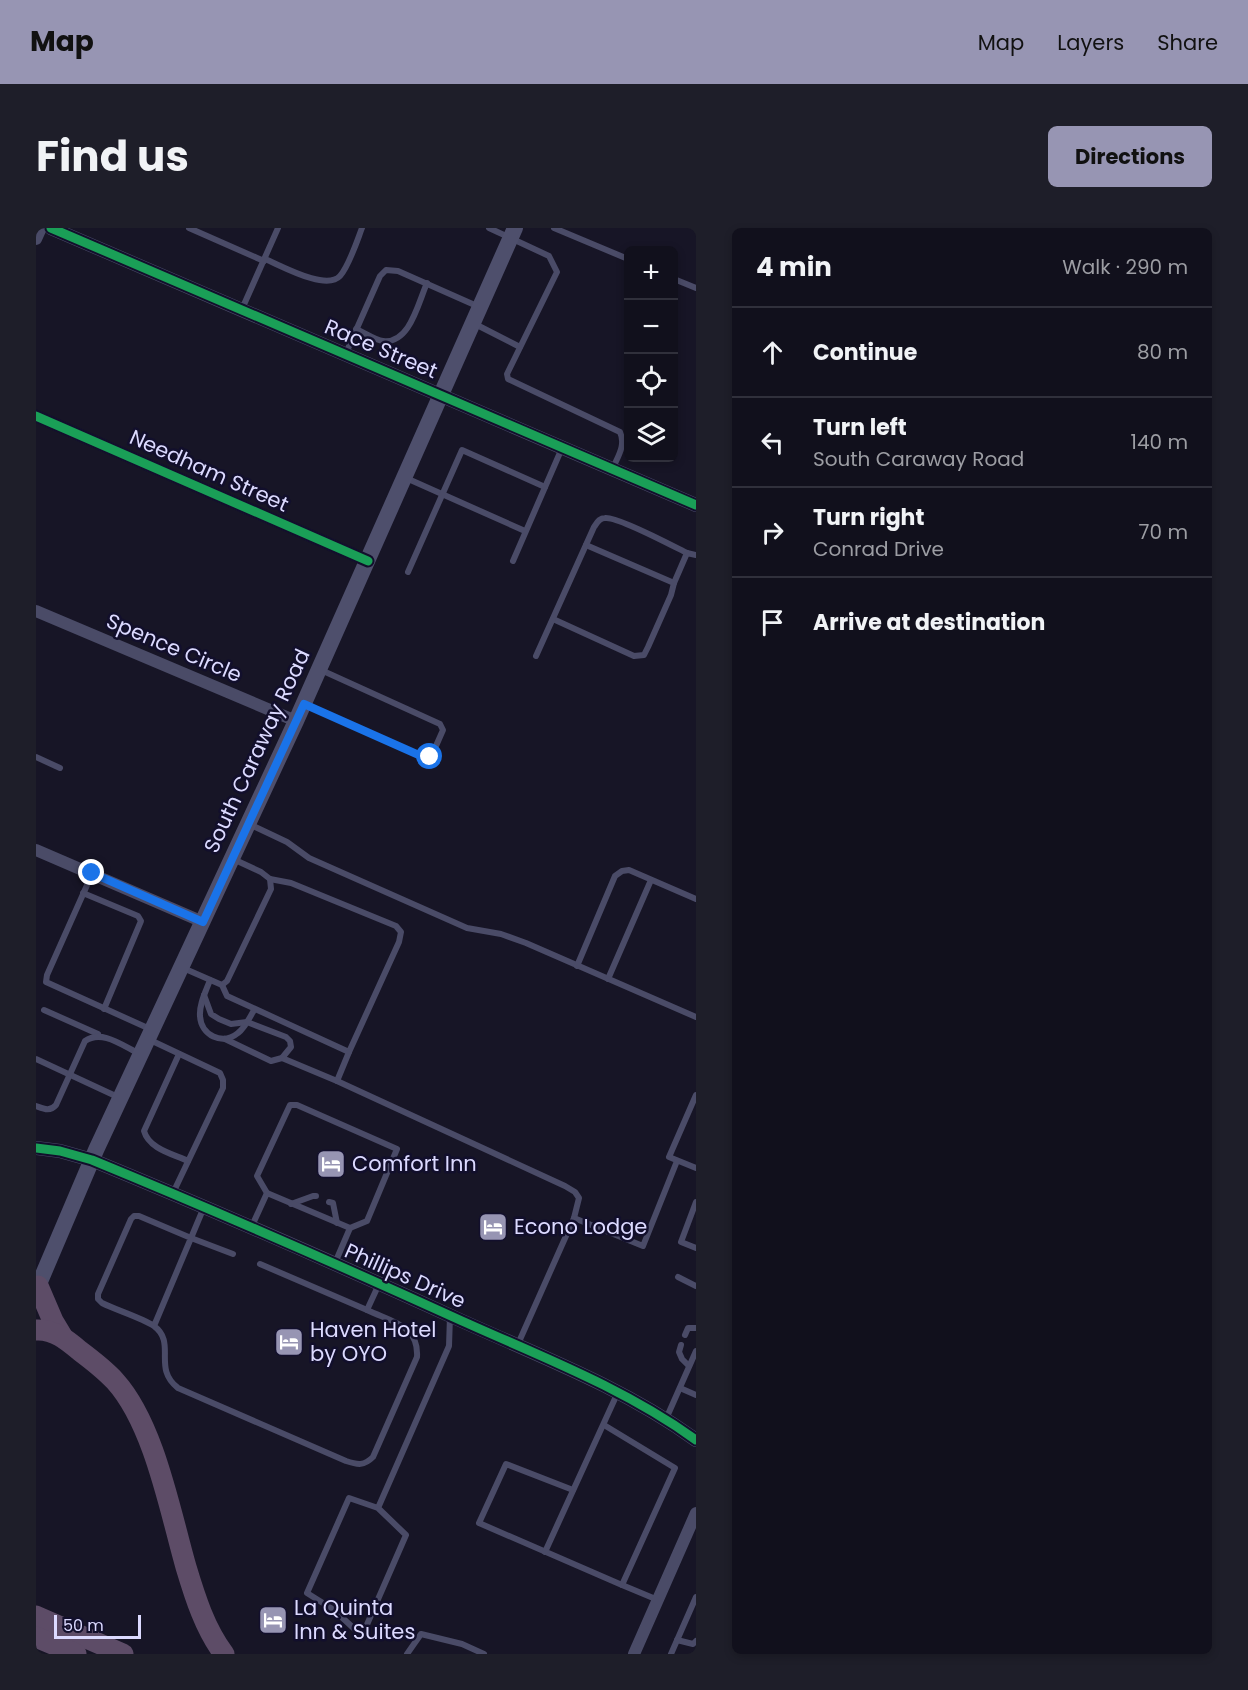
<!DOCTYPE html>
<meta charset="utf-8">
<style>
:root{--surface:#11101c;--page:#1e1e29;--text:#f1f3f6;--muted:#9c9da3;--line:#30303b;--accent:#9795b3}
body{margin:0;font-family:Poppins,sans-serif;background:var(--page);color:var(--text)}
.controls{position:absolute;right:18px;top:18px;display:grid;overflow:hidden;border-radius:9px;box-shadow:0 3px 9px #0003}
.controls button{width:54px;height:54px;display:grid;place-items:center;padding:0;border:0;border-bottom:2px solid var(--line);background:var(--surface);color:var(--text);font:30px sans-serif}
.scale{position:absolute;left:18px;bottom:15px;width:87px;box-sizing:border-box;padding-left:6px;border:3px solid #dcdaff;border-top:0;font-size:16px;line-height:21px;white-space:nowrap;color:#dcdaff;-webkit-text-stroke:4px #120f2c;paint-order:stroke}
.stop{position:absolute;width:18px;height:18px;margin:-14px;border:4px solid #1a73e8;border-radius:50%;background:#fff}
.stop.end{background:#1a73e8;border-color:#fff;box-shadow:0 2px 6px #0008}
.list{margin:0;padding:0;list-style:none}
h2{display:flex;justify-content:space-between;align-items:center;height:78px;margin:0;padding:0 24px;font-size:26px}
h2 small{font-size:20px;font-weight:400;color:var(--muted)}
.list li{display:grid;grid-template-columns:39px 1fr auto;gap:18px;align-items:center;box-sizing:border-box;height:90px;padding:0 24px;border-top:2px solid var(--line)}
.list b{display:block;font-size:22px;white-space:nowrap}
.list p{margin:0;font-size:20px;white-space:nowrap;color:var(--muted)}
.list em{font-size:20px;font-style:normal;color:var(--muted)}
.icon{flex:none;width:33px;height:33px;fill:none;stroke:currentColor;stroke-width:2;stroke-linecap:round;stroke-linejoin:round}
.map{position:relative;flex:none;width:660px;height:1426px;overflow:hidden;border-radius:9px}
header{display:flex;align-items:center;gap:36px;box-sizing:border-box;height:84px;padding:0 30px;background:var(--accent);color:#111}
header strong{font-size:28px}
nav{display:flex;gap:33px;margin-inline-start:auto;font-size:21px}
.intro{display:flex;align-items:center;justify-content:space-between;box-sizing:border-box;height:144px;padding:0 36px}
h1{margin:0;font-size:42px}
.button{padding:15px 27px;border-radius:9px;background:var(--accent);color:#111;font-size:21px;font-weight:700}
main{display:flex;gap:36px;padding:0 36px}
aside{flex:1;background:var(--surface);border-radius:9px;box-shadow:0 3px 9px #0003}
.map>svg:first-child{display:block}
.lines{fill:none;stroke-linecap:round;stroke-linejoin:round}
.service{stroke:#4a4b67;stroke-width:6}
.minor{stroke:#4a4b67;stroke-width:12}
.tertiary{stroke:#4a4b67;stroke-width:14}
.secondary{stroke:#4e4f6c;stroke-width:16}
.motorway{stroke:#5d4c67;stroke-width:21}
.cycleway-casing{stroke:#120f2c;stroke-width:13}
.cycleway{stroke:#1a9f57;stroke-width:9}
.route{stroke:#1a73e8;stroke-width:8}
.labels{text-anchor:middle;stroke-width:5;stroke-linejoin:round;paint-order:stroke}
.street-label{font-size:21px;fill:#dcdaff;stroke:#120f2c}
.poi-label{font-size:21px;fill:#dcdaff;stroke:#120f2c;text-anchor:start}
</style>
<header>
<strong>Map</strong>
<nav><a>Map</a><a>Layers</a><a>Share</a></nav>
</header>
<div class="intro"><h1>Find us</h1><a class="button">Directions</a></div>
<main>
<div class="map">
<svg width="660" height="1426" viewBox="0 0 660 1426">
<rect width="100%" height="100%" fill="#171526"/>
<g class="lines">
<g class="service">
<path d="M153,0L228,33"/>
<path d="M453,0L513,28L521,44L471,146L472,151L584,204C590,217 582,228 577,240"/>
<path d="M518,0L592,31"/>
<path d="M229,31C246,38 290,63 304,48C313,38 321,13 326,0"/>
<path d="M638,51L660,60"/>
<path d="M206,81L242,0"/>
<path d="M439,96L484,119"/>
<path d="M320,101C328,104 339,112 347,113C374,116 382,75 391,55"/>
<path d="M310,125L344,48L350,42L362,43L441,78"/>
<path d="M370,250L489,303"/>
<path d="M477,333L526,220"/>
<path d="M372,344L426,222L509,259"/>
<path d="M638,355L651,325L660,327"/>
<path d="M517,391L598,428L608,427L612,419L635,367L638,355L550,317"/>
<path d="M500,428L558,299C561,295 563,290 569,290C581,288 637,318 651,325"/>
<path d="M268,476L389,530L396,527L407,502L404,496L285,442"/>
<path d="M0,529L24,540"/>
<path d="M213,596L251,614L273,630L431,700L465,706L490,715L660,789"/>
<path d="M56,646L11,747L10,754L114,801"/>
<path d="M47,665L102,688L105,693L68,781"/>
<path d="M541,738L579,648L586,643L593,642L660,671"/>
<path d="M147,740L186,757L191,753L235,661L234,651L225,644L197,631"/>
<path d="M572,751L615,652"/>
<path d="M174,752C170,763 163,776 164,788C165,807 186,818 202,805C209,800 214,789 218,782"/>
<path d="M186,757L191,768L313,824L363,714L365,704L360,698L255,655L234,651"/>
<path d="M168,767L175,786L183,791L195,796L211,794L250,809L254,813L255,819L246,830L235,833L189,811"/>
<path d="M8,782L62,806"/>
<path d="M112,811L184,845L187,852V860L137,965"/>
<path d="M313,824L301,853L529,958L539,964L543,970L538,990L482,1116"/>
<path d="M143,826L108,903C113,921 137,926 152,933"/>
<path d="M246,830L301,853"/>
<path d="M0,831L84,870"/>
<path d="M660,867L633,929L660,940"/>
<path d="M0,878C8,881 14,884 20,877L49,813C66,801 87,818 104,826"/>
<path d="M231,965L221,948L254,877H261L361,921L331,993L314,1000"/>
<path d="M293,974L297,975L301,995"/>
<path d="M660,974L645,1014L660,1020"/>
<path d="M255,976L277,968H280"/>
<path d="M168,979L155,1010L197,1026"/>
<path d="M538,990L607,1018L641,933"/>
<path d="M215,1000L231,965L314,1000L299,1035"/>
<path d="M224,1036L331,1082"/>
<path d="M642,1049L660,1058"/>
<path d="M118,1098L155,1010L103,988H98L95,991L62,1066V1071L66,1075C80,1082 106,1090 118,1098C141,1115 116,1140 142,1160L310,1233C322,1237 328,1238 337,1229L381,1129C383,1097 356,1094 331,1082L343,1056"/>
<path d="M649,1107L652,1100H660"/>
<path d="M645,1117L643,1124L646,1131L653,1138"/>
<path d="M644,1160L660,1167"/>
<path d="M630,1191L660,1123"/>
<path d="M568,1197L639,1240L586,1357L622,1372"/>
<path d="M537,1262L470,1236L443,1295L586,1357"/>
<path d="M342,1280L370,1307L326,1408L298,1382L271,1365L313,1270L342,1280L413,1118L414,1088"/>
<path d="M509,1324L582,1164"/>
<path d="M641,1412L657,1416L660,1413"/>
<path d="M371,1426L385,1406L426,1416L448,1426"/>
<path d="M635,1426L660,1369"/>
</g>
<g class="minor">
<path d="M0,11L5,0"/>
<path d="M0,188L332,333"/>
<path d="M0,383L260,493"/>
<path d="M0,622L167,694"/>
<path d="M598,1426L660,1285"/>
</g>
<g class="tertiary">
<path d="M15,0L660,277"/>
<path d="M0,920L24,923L56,932C180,983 303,1037 426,1093C506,1129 588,1160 660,1212"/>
</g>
<path class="secondary" d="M0,1063L60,922L260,493L479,0"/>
<g class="motorway">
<path d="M0,1059L2,1058L17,1093L26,1108"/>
<path d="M0,1102C18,1101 31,1112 44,1123C56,1132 68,1141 79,1153C118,1196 134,1283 150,1339C159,1369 169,1401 188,1426"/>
<path d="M0,1388L87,1426"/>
<path d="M0,1409L40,1426"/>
</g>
<g class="cycleway-casing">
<g id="cycleway">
<path d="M15,0L660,277"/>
<path d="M0,188L332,333"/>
<path d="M0,920L24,923L56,932C180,983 303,1037 426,1093C506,1129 588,1160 660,1212"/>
</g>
</g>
<use href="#cycleway" class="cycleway"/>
</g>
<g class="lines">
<path class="route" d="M56,645L167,694L268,476L385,528L394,529"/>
</g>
<defs>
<g id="hotel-square" transform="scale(1.5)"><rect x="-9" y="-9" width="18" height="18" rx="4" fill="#9795b3" stroke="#120f2c"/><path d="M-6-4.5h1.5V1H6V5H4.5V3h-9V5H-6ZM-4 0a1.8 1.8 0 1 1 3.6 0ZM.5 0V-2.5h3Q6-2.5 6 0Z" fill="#fff"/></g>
</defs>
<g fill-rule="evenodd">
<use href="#hotel-square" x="295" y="936"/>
<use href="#hotel-square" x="457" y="999"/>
<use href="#hotel-square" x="253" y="1114"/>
<use href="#hotel-square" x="237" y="1392"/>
</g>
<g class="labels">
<g class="street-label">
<text transform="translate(345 121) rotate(23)" y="7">Race Street</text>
<text transform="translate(173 243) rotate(24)" y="7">Needham Street</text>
<text transform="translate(138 420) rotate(23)" y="7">Spence Circle</text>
<text transform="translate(221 523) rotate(-65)" y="7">South Caraway Road</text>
<text transform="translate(369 1048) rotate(24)" y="7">Phillips Drive</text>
</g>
<g class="poi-label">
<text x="316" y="943">Comfort Inn</text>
<text x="478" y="1006">Econo Lodge</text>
<text x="274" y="1109">Haven Hotel<tspan x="274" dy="24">by OYO</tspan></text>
<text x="258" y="1387">La Quinta<tspan x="258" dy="24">Inn &amp; Suites</tspan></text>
</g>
</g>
</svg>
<div class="controls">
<button>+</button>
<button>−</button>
<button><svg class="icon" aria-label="locate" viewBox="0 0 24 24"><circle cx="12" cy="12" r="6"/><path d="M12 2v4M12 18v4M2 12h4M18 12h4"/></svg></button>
<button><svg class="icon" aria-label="layers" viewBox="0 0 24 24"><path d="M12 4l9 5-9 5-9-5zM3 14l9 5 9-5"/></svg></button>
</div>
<div class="scale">50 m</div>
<div class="stop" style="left:394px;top:529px"></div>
<div class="stop end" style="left:56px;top:645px"></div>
</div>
<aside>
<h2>4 min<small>Walk · 290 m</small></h2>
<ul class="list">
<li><svg class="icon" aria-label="ahead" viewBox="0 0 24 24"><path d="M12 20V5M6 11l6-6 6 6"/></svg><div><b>Continue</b></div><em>80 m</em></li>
<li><svg class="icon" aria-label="left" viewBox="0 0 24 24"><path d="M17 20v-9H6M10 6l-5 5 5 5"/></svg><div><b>Turn left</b><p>South Caraway Road</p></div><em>140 m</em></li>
<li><svg class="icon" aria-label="right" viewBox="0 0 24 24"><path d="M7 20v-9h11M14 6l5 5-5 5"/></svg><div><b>Turn right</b><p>Conrad Drive</p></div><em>70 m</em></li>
<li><svg class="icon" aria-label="arrive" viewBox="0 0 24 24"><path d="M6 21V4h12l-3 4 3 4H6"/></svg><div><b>Arrive at destination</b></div></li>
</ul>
</aside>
</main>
